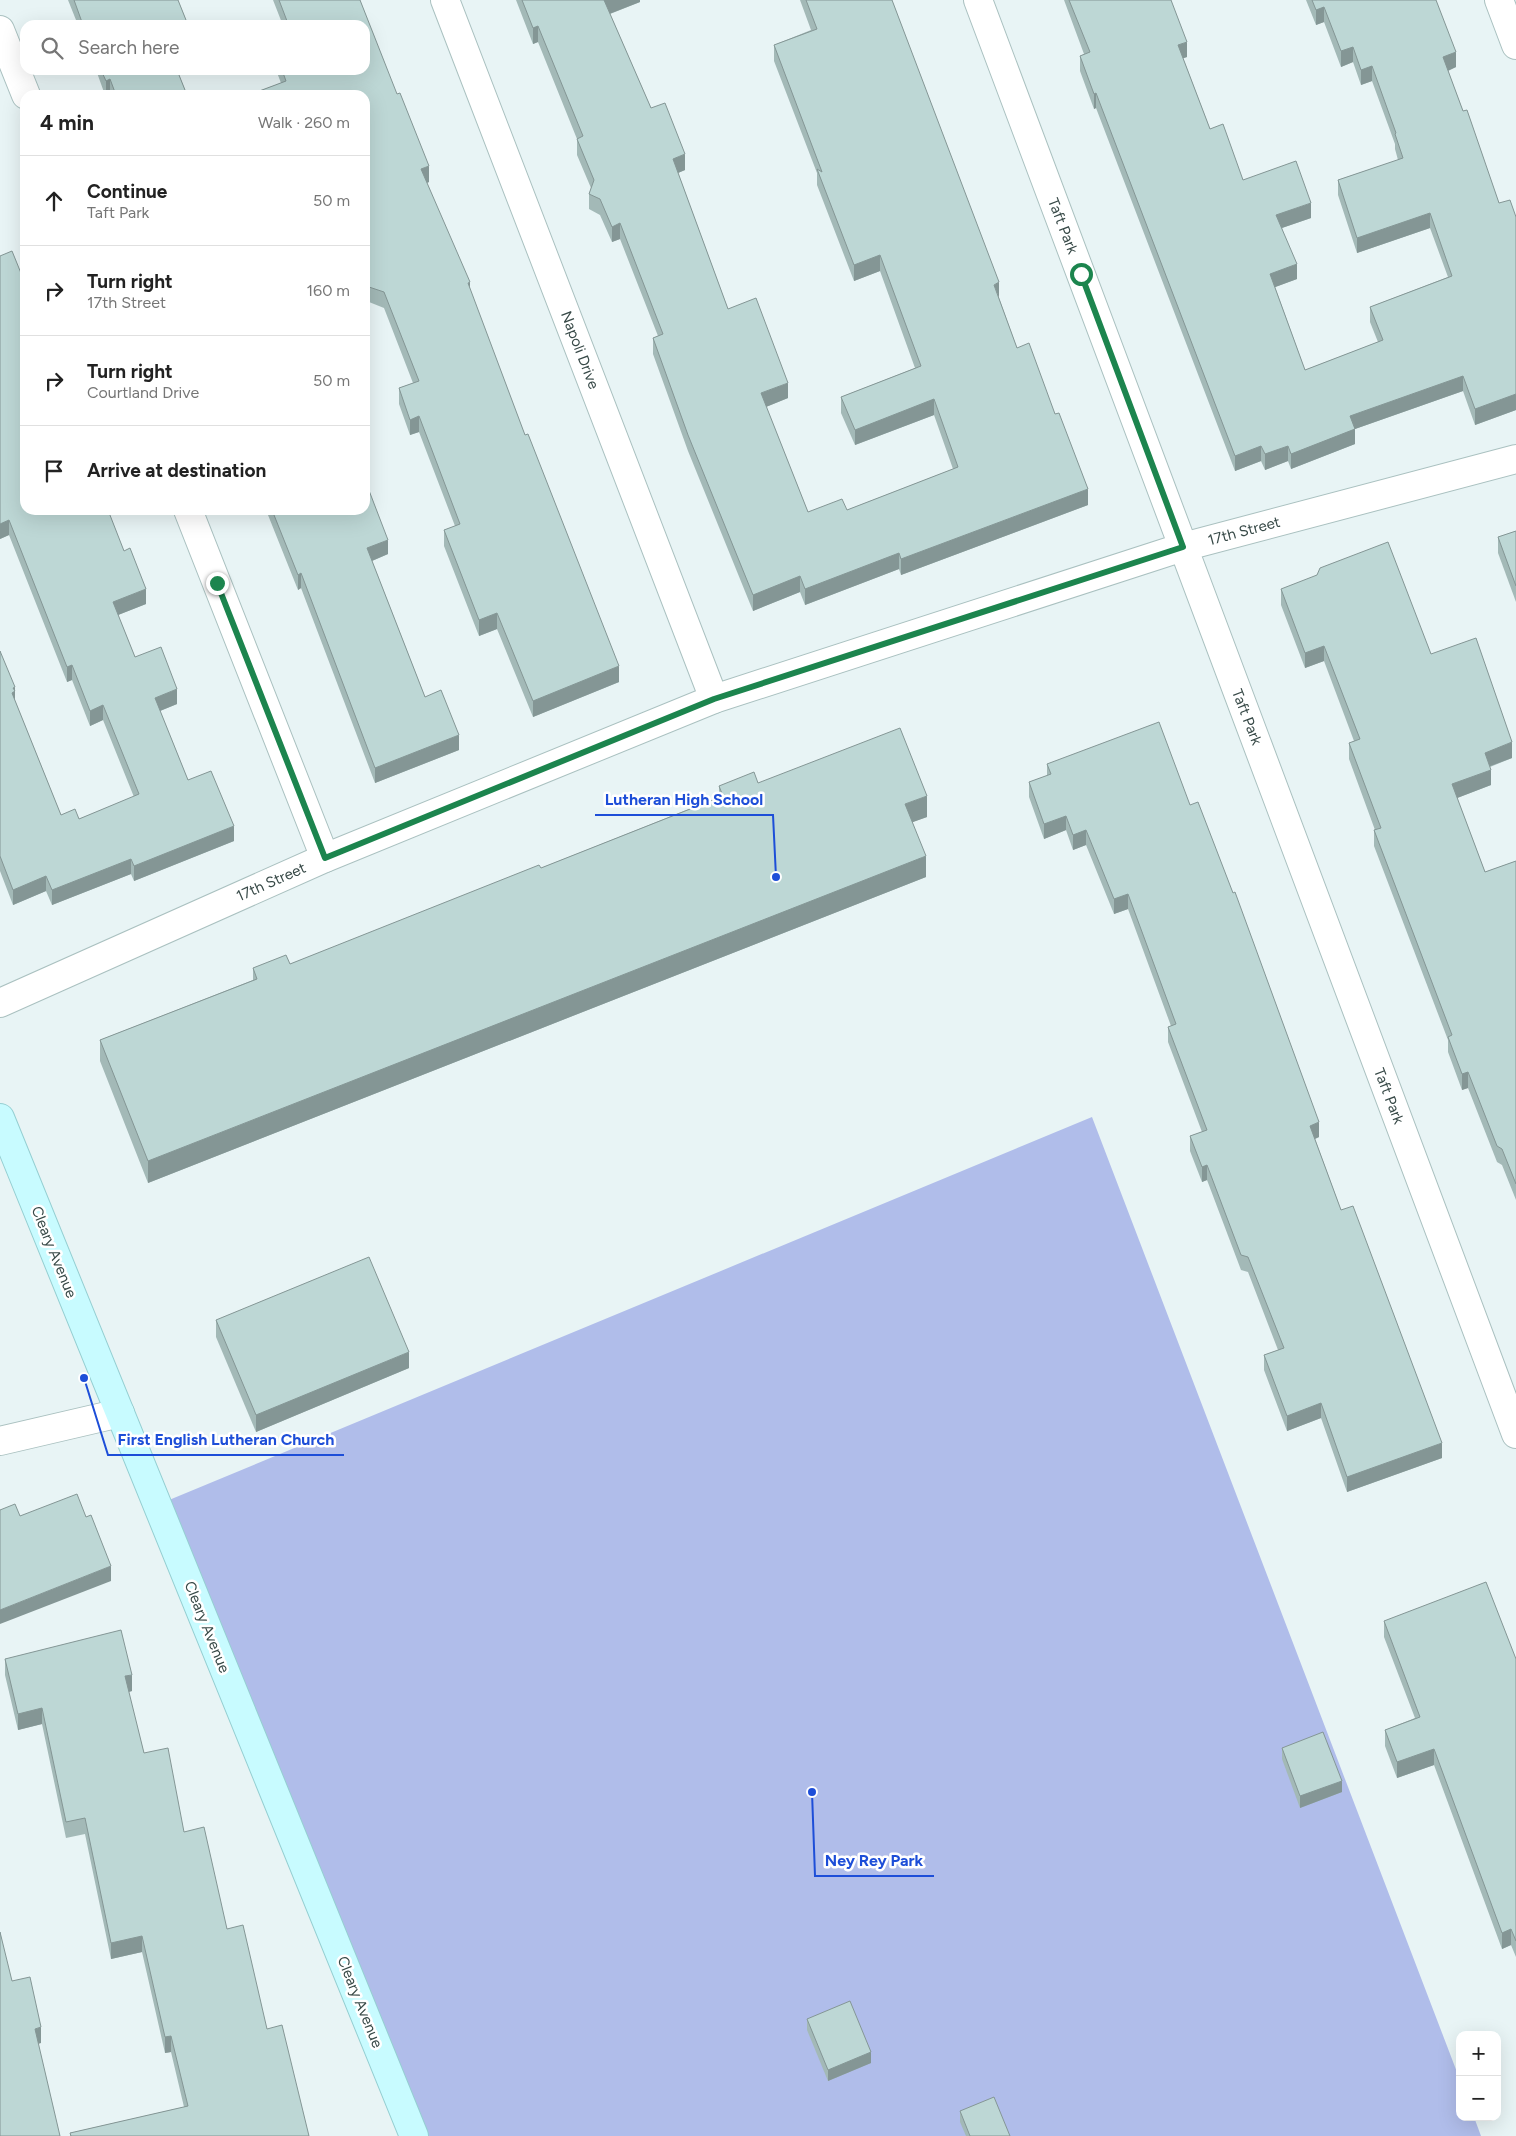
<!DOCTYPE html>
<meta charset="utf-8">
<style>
:root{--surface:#fff;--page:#f2f2f2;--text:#222;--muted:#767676;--line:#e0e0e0}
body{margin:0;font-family:Figtree,sans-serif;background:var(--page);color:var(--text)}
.controls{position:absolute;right:15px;bottom:15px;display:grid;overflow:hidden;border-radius:10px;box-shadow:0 5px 20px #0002}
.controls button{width:45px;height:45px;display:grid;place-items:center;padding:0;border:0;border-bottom:1px solid var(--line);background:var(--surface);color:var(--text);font:25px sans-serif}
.stop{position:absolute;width:15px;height:15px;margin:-11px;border:4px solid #1c854e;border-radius:50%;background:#fff}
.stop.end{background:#1c854e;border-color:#fff;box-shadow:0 1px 5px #0008}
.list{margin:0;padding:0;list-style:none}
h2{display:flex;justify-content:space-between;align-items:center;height:65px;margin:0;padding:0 20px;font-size:21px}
h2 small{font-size:16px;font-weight:400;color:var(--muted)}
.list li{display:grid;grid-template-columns:32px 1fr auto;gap:15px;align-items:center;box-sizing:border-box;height:90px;padding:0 20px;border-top:1px solid var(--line)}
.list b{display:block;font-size:19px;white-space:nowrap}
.list p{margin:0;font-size:16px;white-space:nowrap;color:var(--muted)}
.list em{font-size:16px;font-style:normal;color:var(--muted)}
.icon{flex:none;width:28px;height:28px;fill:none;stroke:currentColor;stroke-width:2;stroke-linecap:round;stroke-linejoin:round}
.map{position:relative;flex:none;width:1516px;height:2136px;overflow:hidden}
.search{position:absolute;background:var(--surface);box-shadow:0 5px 20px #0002;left:20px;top:20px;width:350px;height:55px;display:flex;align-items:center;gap:12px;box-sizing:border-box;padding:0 18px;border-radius:15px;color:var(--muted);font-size:19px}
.panel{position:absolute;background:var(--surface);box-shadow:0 5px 20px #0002;left:20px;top:90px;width:350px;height:425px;border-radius:15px}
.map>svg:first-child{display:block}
.green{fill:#b0bdea}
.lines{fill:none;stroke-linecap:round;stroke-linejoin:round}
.street-casing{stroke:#aac1c0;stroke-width:30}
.secondary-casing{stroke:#95cfd2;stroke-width:30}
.street{stroke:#fff;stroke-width:28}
.secondary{stroke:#c8fbff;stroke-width:28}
.wall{fill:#a3b9b7}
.shaded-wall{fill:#849695}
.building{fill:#bdd7d5;stroke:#849695}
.route{stroke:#1c854e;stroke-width:6}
.labels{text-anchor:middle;stroke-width:5;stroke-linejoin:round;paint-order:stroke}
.street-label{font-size:15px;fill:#374947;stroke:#fff}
.leader{fill:none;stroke:#1d4ed8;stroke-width:2}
.callout-dot{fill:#1d4ed8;stroke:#fff;stroke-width:2}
.callout-label{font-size:16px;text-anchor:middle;font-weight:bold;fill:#1d4ed8;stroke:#fff;stroke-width:5;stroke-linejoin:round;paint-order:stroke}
</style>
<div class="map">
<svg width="1516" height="2136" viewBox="0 0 1516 2136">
<rect width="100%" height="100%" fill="#e8f4f5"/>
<path class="green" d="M1092,1117L1460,2080V2117H1474L1481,2136H414L157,1505Z"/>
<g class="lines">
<g class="street-casing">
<g id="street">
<path d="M445,0L714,699"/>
<path d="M978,0L1516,1434"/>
<path d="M1499,0L1516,45"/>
<path d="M0,30L26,95"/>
<path d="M188,510L325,858"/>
<path d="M0,1003L325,858L714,699L1183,547L1516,459"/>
<path d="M0,1441L120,1413"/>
</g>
</g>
<g class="secondary-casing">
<path id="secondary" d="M0,1118L414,2136"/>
</g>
<use href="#street" class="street"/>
<use href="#secondary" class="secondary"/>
</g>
<g class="wall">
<path d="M68,0H178L188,25H78Z"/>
<path d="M273,0H360L429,182L427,183L470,291L619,682L533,717L497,629L479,636L444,546V530L455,526L419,432L410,435L399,404V388L413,383L384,308L369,302L365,293V95H254V93L281,83L276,70H365L282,23Z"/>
<path d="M516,0H640V2L610,14L651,108L685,170L678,173L728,309L788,398L766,407L808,512L847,510L953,469L934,415L855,445L841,413V397L915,368L880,271L854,281L817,185V173L774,61V45L811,30L800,0H892L1017,348L1088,505L901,575L899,569L805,605L800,592L753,611L688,451L653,354V338L658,336L620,239L612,242L600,215L589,209V194L591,188L577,155V139L538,42L533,44Z"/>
<path d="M1064,0H1171L1187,57L1183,58L1210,129L1243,180L1311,218L1282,228L1297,279L1275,287L1305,370L1378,342L1370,322V307L1448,277L1430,228L1357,253L1338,195V180L1398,160L1395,149V144L1372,81L1361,85L1353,62L1341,67L1324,22L1316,25L1306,0H1436L1456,67L1448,71L1463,111L1499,203L1516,217V410L1475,425L1463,391L1355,429V444L1291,469L1288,461L1265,470L1261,461L1235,471L1096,108L1094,109L1080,71V56L1084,54Z"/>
<path d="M96,70H177L187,95H110V94L105,95Z"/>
<path d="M0,256L25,510L146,604L118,615L135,657L177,704L160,711L188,780L234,841L134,881L131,874L52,905L46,891L13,905L0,871V651L15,701L61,815L79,819L134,797L103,720L90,726L72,680L67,682L9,535L0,539Z"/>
<path d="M266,510H365L388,554L372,561L425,697L459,750L375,783L301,588L298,590Z"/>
<path d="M1516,531V602L1498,553V537Z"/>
<path d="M1281,589L1431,654L1512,758L1490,767L1491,785L1457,798L1485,872L1516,861V1200L1502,1165L1497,1162L1468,1088L1462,1090L1448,1052V1040L1374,846V830H1375L1349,759V743L1354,741L1324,661L1305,668L1281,605Z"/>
<path d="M1047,764L1190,805L1319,1137L1315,1139L1341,1210L1442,1458L1347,1492L1321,1418L1287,1431L1264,1370V1355L1278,1350L1248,1272L1241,1270L1207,1180L1202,1182L1190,1151V1136L1202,1132L1168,1042V1027L1171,1026L1128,909L1114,914L1086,845L1073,850L1066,830L1044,839L1029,797V782L1047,776Z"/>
<path d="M758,783L927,817L912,822L926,877L148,1183L100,1061V1040L253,980V968L290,964L541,868L719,797V786Z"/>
<path d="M216,1320L409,1368L256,1432L216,1337Z"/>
<path d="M1384,1621L1516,1659V1957L1511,1945L1502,1949L1434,1765L1397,1778L1385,1746V1730L1415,1718L1384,1637Z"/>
<path d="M5,1659L132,1691L128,1692L144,1753L184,1832L227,1929L309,2136H70V2133L184,2107L171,2052L165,2053L142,1952L111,1959L85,1834L66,1838L42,1724L18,1730L5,1675Z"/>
<path d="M1282,1748L1342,1792L1300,1808L1282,1759Z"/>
<path d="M807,2019L871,2063L828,2081L807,2030Z"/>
<path d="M960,2111L1010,2136H966L960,2122Z"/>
</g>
<g class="shaded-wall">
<path d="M604,0H640V2L604,16Z"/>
<path d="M1324,7V22L1316,25V10Z"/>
<path d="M538,26V42L533,44V28Z"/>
<path d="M1187,42V57L1178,60V45Z"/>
<path d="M1353,47V62L1341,67V51Z"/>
<path d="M1456,52V67L1443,73V57Z"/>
<path d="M1372,66V81L1361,85V70Z"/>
<path d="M110,79V94L106,95V81Z"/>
<path d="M1096,93V108L1094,109V94Z"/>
<path d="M685,154V170L673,175V159Z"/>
<path d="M429,166V182L421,185V169Z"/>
<path d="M1311,203V218L1276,230V215Z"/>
<path d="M1430,213V228L1357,253V238Z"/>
<path d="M620,223V239L612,242V227Z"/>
<path d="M880,255V271L854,281V265Z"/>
<path d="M1297,264V279L1270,289V274Z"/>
<path d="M470,282V298L468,283Z"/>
<path d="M999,282V298L994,285Z"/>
<path d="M1463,376V391L1355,429V444L1291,469V454L1350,416Z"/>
<path d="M788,383V398L761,409V393Z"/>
<path d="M1516,394V410L1475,425V409Z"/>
<path d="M934,399V415L855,445V430Z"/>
<path d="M419,416V432L410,435V420Z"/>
<path d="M1261,446V461L1235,471V456Z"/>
<path d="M1288,446V461L1265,470V454Z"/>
<path d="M1088,489V505L901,575V559Z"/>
<path d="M9,520V535L0,539V524Z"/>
<path d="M388,540V554L367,563V548Z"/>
<path d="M899,553V569L805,605V589Z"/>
<path d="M301,573V588L298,590V575Z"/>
<path d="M800,576V592L753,611V595Z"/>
<path d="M146,589V604L113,617V602Z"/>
<path d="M497,613V629L479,636V620Z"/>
<path d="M1324,646V661L1305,668V653Z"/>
<path d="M72,665V680L67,682V667Z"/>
<path d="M619,666V682L533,717V701Z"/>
<path d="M15,687V702L12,693L13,688Z"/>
<path d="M177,689V704L155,713V698Z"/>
<path d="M103,705V720L90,726V711Z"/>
<path d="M459,735V750L375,783V768Z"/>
<path d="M1512,742V758L1485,768V753Z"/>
<path d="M1491,770V785L1452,800V784Z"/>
<path d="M927,796V817L905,825V804Z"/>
<path d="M1066,816V830L1044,839V824Z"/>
<path d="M234,826V841L134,881V866Z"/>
<path d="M1086,830V845L1073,850V835Z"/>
<path d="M926,856V877L148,1183V1161Z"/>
<path d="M131,859V874L52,905V890Z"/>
<path d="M46,876V891L13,905V890Z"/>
<path d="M1128,894V909L1114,914V899Z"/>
<path d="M1468,1072V1088L1462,1090V1074Z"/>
<path d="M1319,1122V1137L1310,1141V1126Z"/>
<path d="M1207,1165V1180L1202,1182V1167Z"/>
<path d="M409,1352V1368L256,1432V1415Z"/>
<path d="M1321,1403V1418L1287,1431V1416Z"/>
<path d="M1442,1443V1458L1347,1492V1477Z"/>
<path d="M111,1566V1581L0,1624V1610Z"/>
<path d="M132,1675V1691L125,1693V1676Z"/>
<path d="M42,1708V1724L18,1730V1714Z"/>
<path d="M1434,1749V1765L1397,1778V1762Z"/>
<path d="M1342,1781V1792L1300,1808V1796Z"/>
<path d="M1511,1929V1945L1502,1949V1933Z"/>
<path d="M142,1936V1952L111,1959V1943Z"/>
<path d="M41,2027V2043L35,2045V2029Z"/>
<path d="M171,2036V2052L165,2053V2037Z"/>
<path d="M871,2052V2063L828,2081V2070Z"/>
</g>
<g class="building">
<path d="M74,0H178L188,25H83Z"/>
<path d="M279,0H360L397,94L400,93L429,166L421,169L470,282L468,283L525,435L528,434L619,666L533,701L497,613L479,620L444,530L460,524L419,416L410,420L399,388L419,381L384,292L369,287L365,277V95H255L254,93L286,81L282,70H365V25H276L287,21Z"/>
<path d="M522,0H605H604L651,108L665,103L685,154L673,159L728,309L756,298L788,383L761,393L808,512L842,499L847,510L958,467L934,399L855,430L841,397L921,366L880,255L854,265L817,169L822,172L774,45L817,29L806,0H892L999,282L994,285L1017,348L1029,343L1055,414L1059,413L1088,489L901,559L899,553L805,589L800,576L753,595L688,435L653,338L663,334L620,223L612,227L600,199L589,194L594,180L577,139L583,136L538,26L533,28Z"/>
<path d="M1069,0H1171L1187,42L1178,45L1210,129L1223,124L1243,180L1296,161L1311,203L1276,215L1297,264L1270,274L1305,370L1383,340L1370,307L1452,276L1430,213L1357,238L1338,180L1403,158L1395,134L1396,133L1372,66L1361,70L1353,47L1341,51L1324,7L1316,10L1312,0H1436L1456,52L1443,57L1463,111L1467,110L1499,203L1510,200L1516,217V394L1475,409L1463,376L1350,416L1355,429L1291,454L1288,446L1265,454L1261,446L1235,456L1096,93L1094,94L1080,56L1090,52Z"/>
<path d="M101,70H177L187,95H116L110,79L106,81Z"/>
<path d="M12,251L25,283V510H108L124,551L130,548L146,589L113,602L135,657L161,647L177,689L155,698L188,780L211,771L234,826L134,866L131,859L52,890L46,876L13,890L0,856V651L15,687L13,688L15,691L12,693L61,815L75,809L79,819L139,794L103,705L90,711L72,665L67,667L9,520L0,524V256Z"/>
<path d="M365,480L388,540L367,548L425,697L441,690L459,735L375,768L301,573L298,575L272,510H365Z"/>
<path d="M1516,531V586L1498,537Z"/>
<path d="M1388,542L1431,654L1476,638L1512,742L1485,753L1491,770L1452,784L1485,872L1516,861V1184L1502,1149L1497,1146L1468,1072L1462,1074L1448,1037L1452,1035L1374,830L1381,828L1349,743L1360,739L1324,646L1305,653L1281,589L1317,575L1320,568Z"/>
<path d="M1159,722L1190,805L1198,802L1233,893L1235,892L1319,1122L1310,1126L1341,1210L1353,1206L1442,1443L1347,1477L1321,1403L1287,1416L1264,1355L1284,1348L1248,1257L1241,1255L1207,1165L1202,1167L1190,1136L1207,1130L1168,1027L1176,1024L1128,894L1114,899L1086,830L1073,835L1066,816L1044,824L1029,782L1051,774L1047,764Z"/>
<path d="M900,728L927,796L905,804L926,856L148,1161L100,1040L257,979L253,968L286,955L290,964L539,865L541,868L723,796L719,786L754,772L758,783Z"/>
<path d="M369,1257L409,1352L256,1415L216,1320Z"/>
<path d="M77,1494L86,1517L91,1515L111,1566L0,1610V1510L15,1504L20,1516Z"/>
<path d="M1486,1582L1516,1659V1941L1511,1929L1502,1933L1434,1749L1397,1762L1385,1730L1420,1717L1384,1621Z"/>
<path d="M121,1630L132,1675L125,1676L144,1753L168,1748L184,1832L204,1827L227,1929L243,1925L267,2029L282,2025L309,2136H71L70,2133L188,2106L171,2036L165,2037L142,1936L111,1943L85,1818L66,1822L42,1708L18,1714L5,1659Z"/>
<path d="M1323,1732L1342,1781L1300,1796L1282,1748Z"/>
<path d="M0,1932L12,1981L30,1977L41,2027L35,2029L60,2136H0Z"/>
<path d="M850,2001L871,2052L828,2070L807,2019Z"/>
<path d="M994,2097L1010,2136H970L960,2111Z"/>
</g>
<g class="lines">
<path class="route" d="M217,583L325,858L714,699L1183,547L1081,274"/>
</g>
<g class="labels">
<g class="street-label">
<text transform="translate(1063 226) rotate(69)" y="5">Taft Park</text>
<text transform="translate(580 350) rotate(69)" y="5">Napoli Drive</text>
<text transform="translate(1244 531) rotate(-15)" y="5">17th Street</text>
<text transform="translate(1247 717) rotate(69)" y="5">Taft Park</text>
<text transform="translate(271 882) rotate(-24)" y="5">17th Street</text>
<text transform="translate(1389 1096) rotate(69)" y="5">Taft Park</text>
<text transform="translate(54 1252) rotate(68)" y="5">Cleary Avenue</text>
<text transform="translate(207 1627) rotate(68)" y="5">Cleary Avenue</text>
<text transform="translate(360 2002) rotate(68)" y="5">Cleary Avenue</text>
</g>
</g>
<path class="leader" d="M776 877L773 815H595M84 1378L108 1455H344M812 1792L815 1876H934"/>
<g class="callout-dot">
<circle cx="776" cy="877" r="5"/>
<circle cx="84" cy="1378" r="5"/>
<circle cx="812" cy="1792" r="5"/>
</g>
<g class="callout-label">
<text x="684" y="805">Lutheran High School</text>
<text x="226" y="1445">First English Lutheran Church</text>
<text x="874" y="1866">Ney Rey Park</text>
</g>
</svg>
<div class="controls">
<button>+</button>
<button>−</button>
</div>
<div class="stop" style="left:1081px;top:274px"></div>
<div class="stop end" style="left:217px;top:583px"></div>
<div class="search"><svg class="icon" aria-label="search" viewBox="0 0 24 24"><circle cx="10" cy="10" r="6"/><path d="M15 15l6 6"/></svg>Search here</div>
<section class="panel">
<h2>4 min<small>Walk · 260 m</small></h2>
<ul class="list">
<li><svg class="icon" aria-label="ahead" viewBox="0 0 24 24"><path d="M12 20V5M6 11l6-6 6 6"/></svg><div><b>Continue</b><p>Taft Park</p></div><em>50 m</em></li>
<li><svg class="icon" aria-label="right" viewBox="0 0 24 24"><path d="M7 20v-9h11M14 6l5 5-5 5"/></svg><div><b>Turn right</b><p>17th Street</p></div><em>160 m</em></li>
<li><svg class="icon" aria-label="right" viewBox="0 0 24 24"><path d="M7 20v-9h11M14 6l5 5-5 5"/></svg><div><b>Turn right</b><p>Courtland Drive</p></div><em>50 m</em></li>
<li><svg class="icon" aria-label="arrive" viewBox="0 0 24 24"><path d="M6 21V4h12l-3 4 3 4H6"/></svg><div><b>Arrive at destination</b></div></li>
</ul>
</section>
</div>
